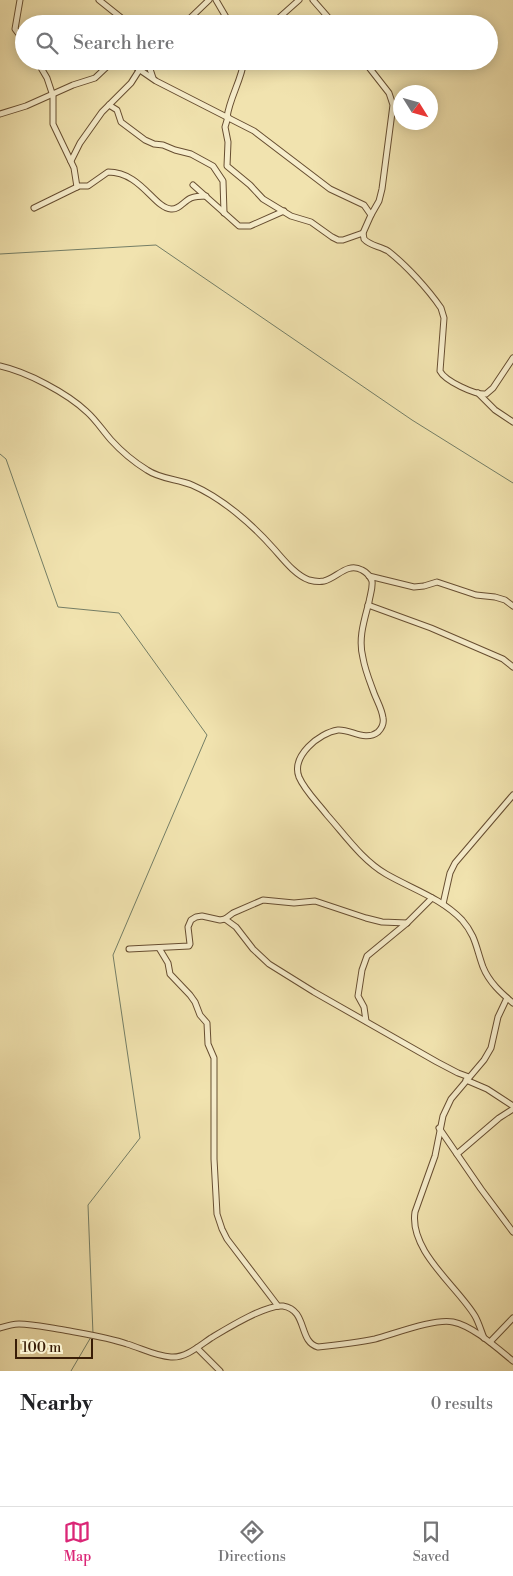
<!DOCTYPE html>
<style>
:root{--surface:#fff;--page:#f2f2f2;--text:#202124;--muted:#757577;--line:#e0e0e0;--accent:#db2777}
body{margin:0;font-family:"Libre Bodoni",serif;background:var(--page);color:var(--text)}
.compass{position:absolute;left:393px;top:85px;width:45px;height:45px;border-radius:50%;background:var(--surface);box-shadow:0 2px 12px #0003;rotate:127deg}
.scale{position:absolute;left:15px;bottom:12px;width:78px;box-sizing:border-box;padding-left:5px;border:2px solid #391d07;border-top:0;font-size:14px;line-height:18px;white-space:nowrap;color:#391d07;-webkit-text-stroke:4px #f6edcb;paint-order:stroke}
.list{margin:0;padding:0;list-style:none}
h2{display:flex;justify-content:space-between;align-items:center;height:65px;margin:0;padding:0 20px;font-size:21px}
h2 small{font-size:16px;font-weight:400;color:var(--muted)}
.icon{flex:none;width:28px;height:28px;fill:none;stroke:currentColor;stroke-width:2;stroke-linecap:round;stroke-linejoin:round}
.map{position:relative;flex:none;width:513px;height:1371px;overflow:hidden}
.search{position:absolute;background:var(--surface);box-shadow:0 2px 12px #0003;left:15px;right:15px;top:15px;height:55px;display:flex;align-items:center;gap:12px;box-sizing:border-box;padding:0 18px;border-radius:28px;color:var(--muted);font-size:19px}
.sheet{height:135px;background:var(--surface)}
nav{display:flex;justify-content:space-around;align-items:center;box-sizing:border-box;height:70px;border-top:1px solid var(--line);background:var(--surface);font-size:14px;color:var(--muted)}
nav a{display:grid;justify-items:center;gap:2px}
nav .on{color:var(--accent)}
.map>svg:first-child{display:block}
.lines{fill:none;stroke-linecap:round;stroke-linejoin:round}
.stream{stroke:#747e66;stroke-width:1}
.street-casing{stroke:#674e31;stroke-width:7}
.street{stroke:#f6edcb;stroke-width:5}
</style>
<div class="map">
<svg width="513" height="1371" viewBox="0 0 513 1371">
<rect width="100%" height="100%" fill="#f1e3af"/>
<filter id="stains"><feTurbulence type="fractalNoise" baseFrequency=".004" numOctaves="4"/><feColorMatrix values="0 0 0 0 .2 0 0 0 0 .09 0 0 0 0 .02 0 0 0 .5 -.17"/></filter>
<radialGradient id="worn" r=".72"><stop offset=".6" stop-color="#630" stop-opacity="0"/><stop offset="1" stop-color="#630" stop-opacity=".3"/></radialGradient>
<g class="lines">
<g class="stream">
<path d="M0,254L156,245L412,420L513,483"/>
<path d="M0,454L6,459L58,607L119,613L207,735L113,955L140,1138L88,1205L93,1334"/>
<path d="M71,1371L91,1337"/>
</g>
<g class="street-casing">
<g id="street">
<path d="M20,0L15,29L18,33L24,36"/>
<path d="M99,0L129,24"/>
<path d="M216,0L230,24"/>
<path d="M313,0L334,24"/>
<path d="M184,24L209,0"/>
<path d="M272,24L299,0"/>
<path d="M37,61L47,78L53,96V124L74,168L77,187"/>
<path d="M127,61L156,81L254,131L330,189L364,205L371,215L363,233L364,239C370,246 380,246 388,251C406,265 428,289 441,308L444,318L440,371C445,381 475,395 486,394L493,388L513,358"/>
<path d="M149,61V66L153,78"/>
<path d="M364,61L389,93L393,105L382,189L379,201L371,215"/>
<path d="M109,105L117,110L121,122L145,140L154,144L163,145L175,150L191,154L213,166L223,181L224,213"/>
<path d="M0,114L26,106L73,85L95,78L113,61"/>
<path d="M227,117C230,97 241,81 244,61"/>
<path d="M228,117L225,127L228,142L227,166L250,185L263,199L291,216L311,222L332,237L338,240H343L363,233"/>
<path d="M71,161L80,143L102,112L131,83L145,61"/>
<path d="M193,185L239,226H250L284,211"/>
<path d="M34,208L79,186H88L108,172C141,172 154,208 171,209C179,210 184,201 191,198C196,196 201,196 206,196"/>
<path d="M0,366C27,372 67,393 87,412C96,420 103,431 111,440C121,451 134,462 147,470C160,479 177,479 192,485C222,498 252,524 274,549C283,559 295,575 309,580C313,581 319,582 324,581C337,578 347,562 362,570C366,572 370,576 372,581C373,588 370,595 369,602C364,621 358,639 363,658C365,670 370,682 374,693C377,701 382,709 383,718C384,723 382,728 378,732C365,742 351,729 338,730C319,733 291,756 299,777C305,791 318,803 327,815C345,835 362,860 386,874C412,889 441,898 462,920C476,936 476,948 483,967C489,982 501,993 513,1003"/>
<path d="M478,393L495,410L513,422"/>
<path d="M369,576L414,587L424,586L437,582L476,595L495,597L505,600L513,606"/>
<path d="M368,605L431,628L503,659L513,667"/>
<path d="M443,904L450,873L455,863L513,795"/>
<path d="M225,919L236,927L253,949L269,964L314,992L437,1062L458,1073L469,1077"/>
<path d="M159,948L168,963L170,974L190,995L195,1002L200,1015L207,1023L208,1044L214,1058V1159L217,1214L222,1229L227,1239L278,1306"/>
<path d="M129,949L189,946L190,944L188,927L191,920L196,917L202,916L220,920L225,919L233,913L263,900L294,903L315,901L366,918L382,922L407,923"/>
<path d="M366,1021L364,1007L358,996L362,970L367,956L407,923L432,898"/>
<path d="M466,1080L487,1089L513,1106"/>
<path d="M439,1128L481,1189L513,1232"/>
<path d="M457,1154L499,1118L513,1109"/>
<path d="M0,1328C6,1326 12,1324 19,1324C34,1324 49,1328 64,1330C85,1334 107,1337 127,1344C141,1348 155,1356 171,1357C186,1358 199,1346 211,1338C226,1329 266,1304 283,1306C308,1310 298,1342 318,1347C337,1345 356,1343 375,1339C394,1334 435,1318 453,1322C473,1326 497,1348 513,1361"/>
<path d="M484,1338C481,1331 479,1323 475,1316C457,1286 409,1251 415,1212L435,1156L443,1116L451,1099L484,1060L491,1048L498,1017L507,998"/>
<path d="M490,1342L513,1318"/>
<path d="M197,1348L220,1371"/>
</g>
</g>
<use href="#street" class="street"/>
</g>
<rect width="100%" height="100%" filter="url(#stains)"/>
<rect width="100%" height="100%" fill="url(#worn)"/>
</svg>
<svg class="compass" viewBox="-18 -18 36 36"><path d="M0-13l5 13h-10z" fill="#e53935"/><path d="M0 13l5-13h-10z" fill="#757577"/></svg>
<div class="scale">100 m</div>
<div class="search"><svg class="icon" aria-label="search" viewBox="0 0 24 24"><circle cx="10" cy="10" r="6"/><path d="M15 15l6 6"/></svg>Search here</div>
</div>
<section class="sheet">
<h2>Nearby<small>0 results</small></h2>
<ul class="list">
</ul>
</section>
<nav>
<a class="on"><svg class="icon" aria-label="map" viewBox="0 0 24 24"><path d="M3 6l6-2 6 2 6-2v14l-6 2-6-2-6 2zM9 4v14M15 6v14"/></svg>Map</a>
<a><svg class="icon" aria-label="directions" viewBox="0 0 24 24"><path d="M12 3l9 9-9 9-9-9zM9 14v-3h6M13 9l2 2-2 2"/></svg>Directions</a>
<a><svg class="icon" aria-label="saved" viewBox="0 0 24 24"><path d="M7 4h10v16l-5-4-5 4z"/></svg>Saved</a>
</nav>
